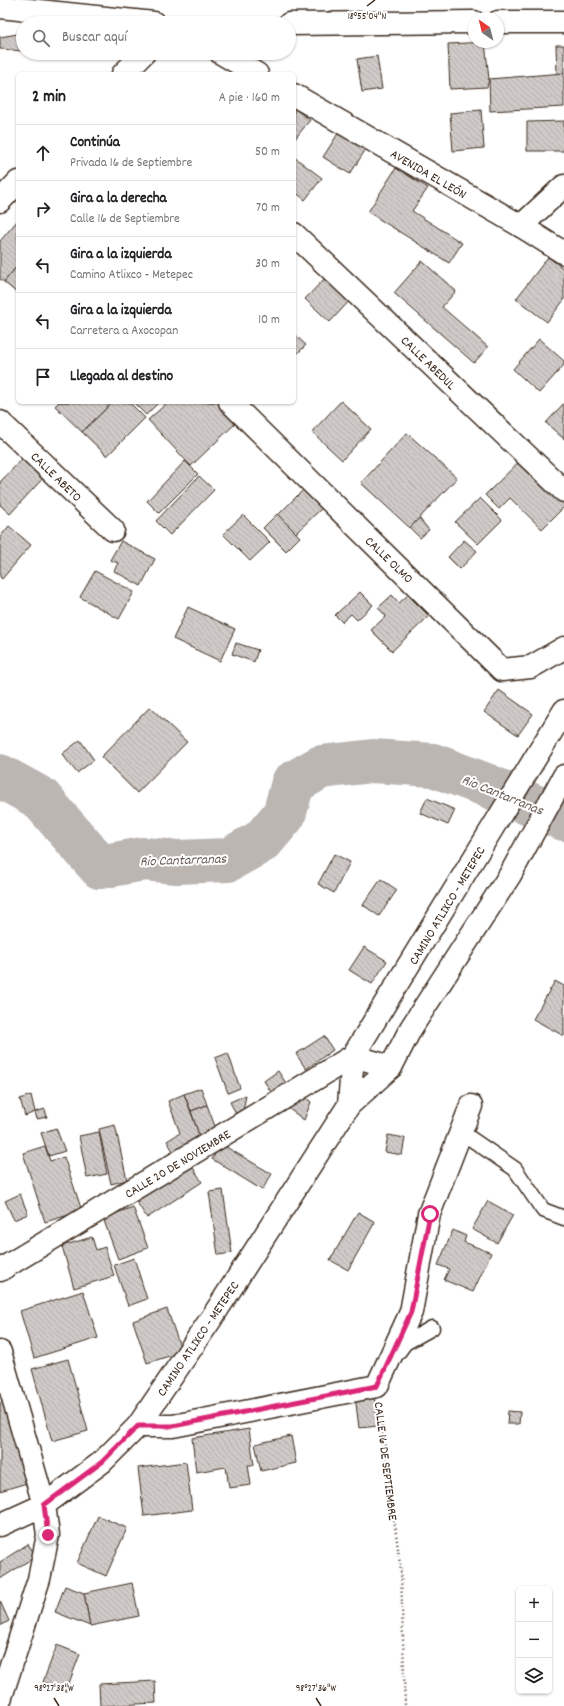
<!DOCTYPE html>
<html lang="es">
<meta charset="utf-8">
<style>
:root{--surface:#fff;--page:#f2f2f2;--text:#202124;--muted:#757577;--line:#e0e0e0}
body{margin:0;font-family:Dekko,sans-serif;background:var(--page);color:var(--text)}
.controls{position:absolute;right:12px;bottom:12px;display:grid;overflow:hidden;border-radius:6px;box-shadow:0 1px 3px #0004}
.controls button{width:36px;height:36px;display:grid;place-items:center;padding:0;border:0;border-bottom:1px solid var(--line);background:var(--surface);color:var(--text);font:20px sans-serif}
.compass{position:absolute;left:468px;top:12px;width:36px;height:36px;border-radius:50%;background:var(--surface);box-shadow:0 1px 3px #0004;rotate:325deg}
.stop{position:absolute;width:12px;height:12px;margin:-9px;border:3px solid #db2777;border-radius:50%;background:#fff}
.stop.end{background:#db2777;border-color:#fff;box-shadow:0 1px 4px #0008}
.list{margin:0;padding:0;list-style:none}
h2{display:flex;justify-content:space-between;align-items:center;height:52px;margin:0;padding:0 16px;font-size:17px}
h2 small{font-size:13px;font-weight:400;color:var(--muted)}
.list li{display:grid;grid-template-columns:26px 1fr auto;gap:12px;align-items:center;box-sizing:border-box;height:56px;padding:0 16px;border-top:1px solid var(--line)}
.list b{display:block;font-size:15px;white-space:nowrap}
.list p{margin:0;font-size:13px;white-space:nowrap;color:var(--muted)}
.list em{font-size:13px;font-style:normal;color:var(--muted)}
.icon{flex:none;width:22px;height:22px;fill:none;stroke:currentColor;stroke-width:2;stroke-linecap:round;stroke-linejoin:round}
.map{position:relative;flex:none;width:564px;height:1706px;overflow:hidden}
.search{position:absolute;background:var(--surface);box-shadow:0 1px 3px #0004;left:16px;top:16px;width:280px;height:44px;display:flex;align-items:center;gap:10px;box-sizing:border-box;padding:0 14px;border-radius:22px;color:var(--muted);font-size:15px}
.panel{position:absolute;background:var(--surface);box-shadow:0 1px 3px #0004;left:16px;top:72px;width:280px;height:332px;border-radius:6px}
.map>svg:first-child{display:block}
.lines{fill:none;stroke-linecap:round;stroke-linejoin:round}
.river{stroke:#bcb6b3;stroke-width:44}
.building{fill:url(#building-back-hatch);stroke:#3b2a1e}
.service-casing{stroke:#3b2a1e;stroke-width:17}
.minor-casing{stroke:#3b2a1e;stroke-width:25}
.secondary-casing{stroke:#3b2a1e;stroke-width:25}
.path{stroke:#3b2a1e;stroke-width:2.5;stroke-dasharray:1 3;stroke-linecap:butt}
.service{stroke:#fff;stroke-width:14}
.minor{stroke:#fff;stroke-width:22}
.secondary{stroke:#fff;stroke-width:22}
.route{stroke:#db2777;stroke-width:5}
.ticks{fill:none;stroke:#3b2a1e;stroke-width:1.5}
.labels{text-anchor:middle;stroke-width:4;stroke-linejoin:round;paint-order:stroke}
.street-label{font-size:13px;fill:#3b2a1e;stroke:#fff}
.water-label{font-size:14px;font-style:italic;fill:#685b52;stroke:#fff}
.ticks-label{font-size:10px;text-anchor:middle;fill:#3b2a1e;stroke:#fff;stroke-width:4;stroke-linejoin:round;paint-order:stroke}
</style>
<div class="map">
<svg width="564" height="1706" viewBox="0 0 564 1706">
<defs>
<pattern id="building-back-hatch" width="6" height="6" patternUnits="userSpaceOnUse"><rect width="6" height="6" fill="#cfcac7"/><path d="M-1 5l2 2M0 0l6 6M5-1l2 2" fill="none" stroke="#b3aeaa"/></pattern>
</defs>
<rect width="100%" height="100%" fill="#fff"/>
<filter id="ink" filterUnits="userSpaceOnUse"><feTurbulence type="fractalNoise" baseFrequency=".025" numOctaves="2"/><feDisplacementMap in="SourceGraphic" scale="8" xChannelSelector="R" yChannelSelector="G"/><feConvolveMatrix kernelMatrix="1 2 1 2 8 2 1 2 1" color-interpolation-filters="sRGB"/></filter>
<g filter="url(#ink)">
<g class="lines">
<path class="river" d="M0,776L40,798L100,867L143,859L177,862L228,860L262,841L284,815L293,783L321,767L373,761L433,765L486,785L564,819"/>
</g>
<g class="building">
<path d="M23,33V51L0,49V37Z"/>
<path d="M485,42L489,79L487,87L450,89L448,44Z"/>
<path d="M556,45H564V73L557,74Z"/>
<path d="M377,56L382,89L362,92L357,59Z"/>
<path d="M564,73V107L490,111L489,79Z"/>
<path d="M294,108L310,120L294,140Z"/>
<path d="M481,110L484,148L453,151L450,113Z"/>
<path d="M564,121V151H527V122Z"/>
<path d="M339,132L366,149L350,174L323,157Z"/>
<path d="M294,157L322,178L305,200L294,191Z"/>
<path d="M396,168L428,188L412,211L462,243L449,263L368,212Z"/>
<path d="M18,220V265L4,282L0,279V241Z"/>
<path d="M548,257L564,269V300L547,322L516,299Z"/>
<path d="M422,261L456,291L442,307L488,347L474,363L394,293Z"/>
<path d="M18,265V294L4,282Z"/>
<path d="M327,276L352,298L330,322L305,299Z"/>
<path d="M294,334L306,345L294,357Z"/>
<path d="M539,339L564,361V365L539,393L513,369Z"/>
<path d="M341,401L371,429L342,460L312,432Z"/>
<path d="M59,402H113L82,432L55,406Z"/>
<path d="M113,402H129L145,418L107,456L82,432Z"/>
<path d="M133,402H159L146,415Z"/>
<path d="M168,402H219L238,421L191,466L148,420Z"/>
<path d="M564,403V439L546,423Z"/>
<path d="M407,433L457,478L410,528L361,483Z"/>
<path d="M24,457L45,476L10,514L0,505V482Z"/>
<path d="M524,457L564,496V507L542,529L510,498L499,509L485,495Z"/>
<path d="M185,461L198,474L159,513L147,501Z"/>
<path d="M199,476L214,490L170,535L156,521Z"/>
<path d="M304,489L323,507L296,533L278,515Z"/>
<path d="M480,498L502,520L478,544L455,522Z"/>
<path d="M277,514L300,537L286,551L263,528Z"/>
<path d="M243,515L270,542L250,561L223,534Z"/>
<path d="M419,518L429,530L420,538L410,528Z"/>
<path d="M9,526L31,545L2,579L0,577V537Z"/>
<path d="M464,540L477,551L460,569L448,557Z"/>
<path d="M121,541L155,559L141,586L114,571L118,563L110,560Z"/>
<path d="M95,571L134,592L119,619L80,597Z"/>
<path d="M360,592L373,605L357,620L351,614L342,622L335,615Z"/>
<path d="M392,595L399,603L408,595L429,616L392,651L371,630L386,616L378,608Z"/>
<path d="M188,607L235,629L220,661L173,639Z"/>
<path d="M236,643L258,650L254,662L232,654Z"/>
<path d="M499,690L533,714L518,735L484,712Z"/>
<path d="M150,707L187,742L137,793L101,757Z"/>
<path d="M80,740L94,760L77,773L62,754Z"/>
<path d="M427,798L455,810L448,825L420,813Z"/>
<path d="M334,854L350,862L334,893L318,884Z"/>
<path d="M381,879L397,890L379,916L363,905Z"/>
<path d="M364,947L387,961L372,984L349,970Z"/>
<path d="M555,981L564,986V1036L533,1019Z"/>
<path d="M324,1036L333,1050L306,1069L296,1054Z"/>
<path d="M228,1053L240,1088L228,1093L215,1058Z"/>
<path d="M278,1071L288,1086L273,1095L264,1081Z"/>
<path d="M201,1088L207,1105L191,1111L184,1094Z"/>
<path d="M184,1094L202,1142L177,1158L167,1141L180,1133L168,1101Z"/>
<path d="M302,1094L311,1102L304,1120L284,1105Z"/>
<path d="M31,1095L35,1112L25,1116L20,1099Z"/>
<path d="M246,1095L243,1112L237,1116L230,1102Z"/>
<path d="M207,1105L216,1129L199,1135L191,1111Z"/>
<path d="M45,1109L47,1117L37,1119L35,1112Z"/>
<path d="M115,1125L127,1180L111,1184L99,1129Z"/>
<path d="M56,1128L65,1151L49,1156L41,1133Z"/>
<path d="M99,1132L107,1174L87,1178L79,1136Z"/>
<path d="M388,1135L405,1138L402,1155L385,1152Z"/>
<path d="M221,1144L272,1174L262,1190L212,1159Z"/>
<path d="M45,1146L50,1161L64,1157L82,1211L45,1222L23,1153Z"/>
<path d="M192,1166L202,1182L147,1218L136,1201Z"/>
<path d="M223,1190L232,1253L218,1255L209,1192Z"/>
<path d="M20,1194L28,1214L14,1220L5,1201Z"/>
<path d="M488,1201L513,1215L497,1243L472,1229Z"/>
<path d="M133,1207L148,1248L118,1259L103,1218Z"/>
<path d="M358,1212L375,1222L348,1270L330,1260Z"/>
<path d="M453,1230L466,1236L464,1242L491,1253L473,1292L444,1280L449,1269L438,1265Z"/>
<path d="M92,1237L96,1250L105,1247L114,1276L74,1288L62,1246Z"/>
<path d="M134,1258L147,1299L128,1306L114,1265Z"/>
<path d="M83,1291L98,1338L34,1358L20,1311Z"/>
<path d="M167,1309L182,1352L147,1363L133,1321Z"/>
<path d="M68,1359L88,1431L52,1441L32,1369Z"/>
<path d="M374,1394L378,1426L359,1428L355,1396Z"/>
<path d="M4,1401L27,1483L0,1491V1403Z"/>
<path d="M508,1411L520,1412L519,1424H507Z"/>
<path d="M249,1429L254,1465H248L251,1485L229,1488L226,1467L196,1472L192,1438Z"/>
<path d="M291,1436L296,1463L261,1471L255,1444Z"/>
<path d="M186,1462L192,1510L144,1516L138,1468Z"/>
<path d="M98,1516L127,1528L106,1576L77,1563Z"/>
<path d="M28,1544L36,1556L0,1579V1562Z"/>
<path d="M132,1583L139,1616L90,1626L84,1593Z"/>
<path d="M65,1586L84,1593L90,1626L55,1612Z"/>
<path d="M0,1601L9,1621L0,1626Z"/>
<path d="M57,1645L80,1654L66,1691L43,1682Z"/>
<path d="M155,1681L156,1703L100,1706L99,1684Z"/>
</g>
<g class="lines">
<g class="service-casing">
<g id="service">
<path d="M461,1132L515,1169L543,1210L564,1218"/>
<path d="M397,1354L405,1343L432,1328"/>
</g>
</g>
<g class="minor-casing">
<g id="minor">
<path d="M0,7L154,23"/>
<path d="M498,22H564"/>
<path d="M289,24L474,22"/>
<path d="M221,53L257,74"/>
<path d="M123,74L144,53"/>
<path d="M294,95L521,226L564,253"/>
<path d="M0,201L18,182"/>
<path d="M521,226L564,186"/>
<path d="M294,234L564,491"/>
<path d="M230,402L502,670L531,667L564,648"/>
<path d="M0,422L113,530"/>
<path d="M0,1270L353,1056L391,1067"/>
<path d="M0,1352L44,1505"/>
<path d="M138,1426H173L377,1386L411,1312L429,1214L471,1106"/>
</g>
</g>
<g class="secondary-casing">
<g id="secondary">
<path d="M349,1105L353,1056L564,711"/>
<path d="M0,1525L44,1505L102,1462L138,1426L213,1316L349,1105L391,1067L411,1028L510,875L564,776"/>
<path d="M0,1700L39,1579L48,1535L44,1505"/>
</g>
</g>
<path class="path" d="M380,1409L401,1572L405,1706"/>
<use href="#service" class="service"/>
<use href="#minor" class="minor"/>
<use href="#secondary" class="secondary"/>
</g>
</g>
<g class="lines" filter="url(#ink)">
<path class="route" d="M48,1535L44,1505L102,1462L138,1426H173L377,1386L411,1312L430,1214"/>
</g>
<path class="ticks" d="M367,6L375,0M54,1698L59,1706M316,1698L321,1706"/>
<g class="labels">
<g class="street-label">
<text transform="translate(429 173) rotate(30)" y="5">AVENIDA EL LEÓN</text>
<text transform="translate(429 362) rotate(44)" y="5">CALLE ABEDUL</text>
<text transform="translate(57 476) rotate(44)" y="5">CALLE ABETO</text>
<text transform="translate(390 559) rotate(44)" y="5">CALLE OLMO</text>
<text transform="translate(446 905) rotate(-59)" y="5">CAMINO ATLIXCO - METEPEC</text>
<text transform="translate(177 1163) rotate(-31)" y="5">CALLE 20 DE NOVIEMBRE</text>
<text transform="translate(197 1338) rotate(-56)" y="5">CAMINO ATLIXCO - METEPEC</text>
<text transform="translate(387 1461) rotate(83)" y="5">CALLE 16 DE SEPTIEMBRE</text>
</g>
<g class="water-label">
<text transform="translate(503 794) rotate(22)" y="5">Rio Cantarranas</text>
<text transform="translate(183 859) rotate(-2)" y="5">Rio Cantarranas</text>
</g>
</g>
<g class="ticks-label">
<text x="367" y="19">18°55'04"N</text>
<text x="54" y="1691">98°27'38"W</text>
<text x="316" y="1691">98°27'36"W</text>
</g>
</svg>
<div class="controls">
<button>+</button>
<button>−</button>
<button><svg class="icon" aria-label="layers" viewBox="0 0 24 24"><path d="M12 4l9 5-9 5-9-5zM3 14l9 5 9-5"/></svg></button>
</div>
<svg class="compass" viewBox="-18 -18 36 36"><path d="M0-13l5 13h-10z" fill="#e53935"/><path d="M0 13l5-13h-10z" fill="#757577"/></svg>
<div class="stop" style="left:430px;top:1214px"></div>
<div class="stop end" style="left:48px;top:1535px"></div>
<div class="search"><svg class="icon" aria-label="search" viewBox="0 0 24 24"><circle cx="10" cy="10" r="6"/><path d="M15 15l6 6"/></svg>Buscar aquí</div>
<section class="panel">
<h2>2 min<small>A pie · 160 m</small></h2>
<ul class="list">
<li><svg class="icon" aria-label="ahead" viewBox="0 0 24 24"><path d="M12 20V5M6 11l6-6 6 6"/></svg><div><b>Continúa</b><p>Privada 16 de Septiembre</p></div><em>50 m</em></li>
<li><svg class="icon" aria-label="right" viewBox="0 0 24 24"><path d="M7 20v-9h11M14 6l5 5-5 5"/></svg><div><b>Gira a la derecha</b><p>Calle 16 de Septiembre</p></div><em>70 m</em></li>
<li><svg class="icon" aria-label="left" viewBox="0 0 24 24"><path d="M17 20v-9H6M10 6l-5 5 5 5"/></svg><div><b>Gira a la izquierda</b><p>Camino Atlixco - Metepec</p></div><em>30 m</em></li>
<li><svg class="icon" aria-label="left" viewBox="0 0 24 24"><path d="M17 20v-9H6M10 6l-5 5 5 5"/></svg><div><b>Gira a la izquierda</b><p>Carretera a Axocopan</p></div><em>10 m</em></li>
<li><svg class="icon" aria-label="arrive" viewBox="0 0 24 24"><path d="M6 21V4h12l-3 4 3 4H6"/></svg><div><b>Llegada al destino</b></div></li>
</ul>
</section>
</div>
